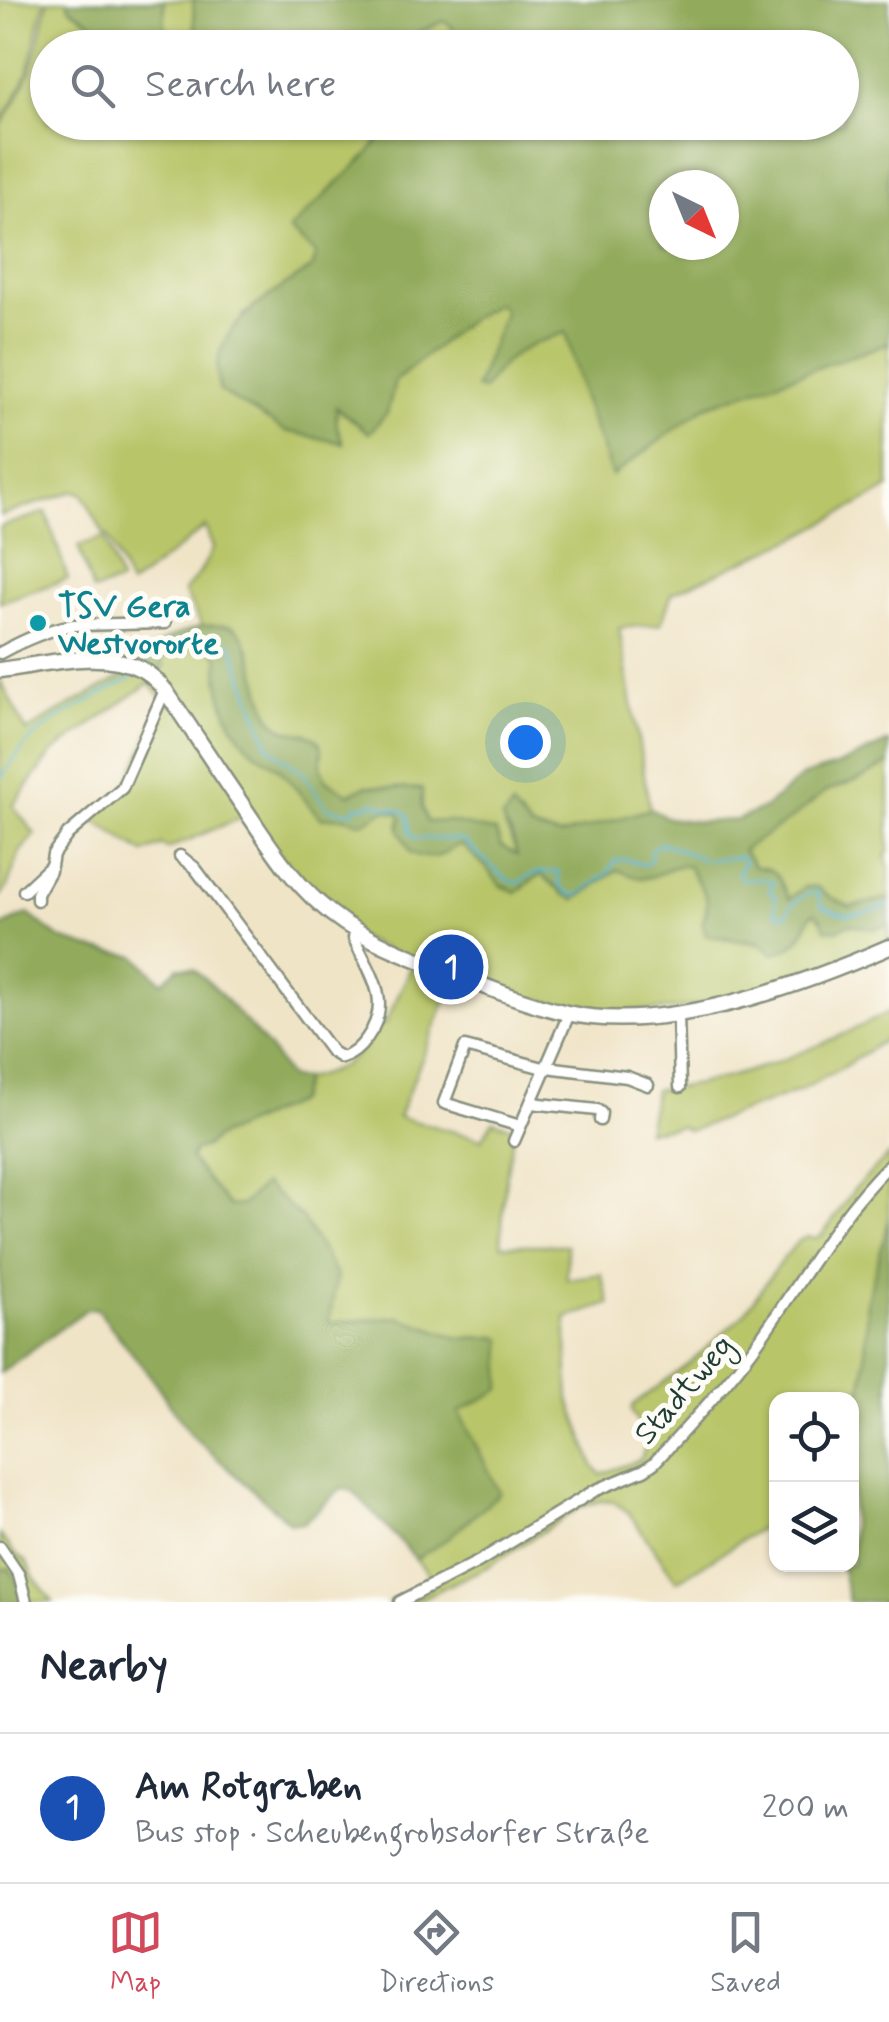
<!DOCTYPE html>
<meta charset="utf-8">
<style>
:root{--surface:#fff;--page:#f6f6f7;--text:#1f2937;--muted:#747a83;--line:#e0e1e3;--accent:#d1495b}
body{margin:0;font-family:Mynerve,sans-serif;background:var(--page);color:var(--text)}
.controls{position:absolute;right:30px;bottom:30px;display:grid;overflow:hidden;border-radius:20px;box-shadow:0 2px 8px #0004}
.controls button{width:90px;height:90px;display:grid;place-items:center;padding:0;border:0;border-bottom:2px solid var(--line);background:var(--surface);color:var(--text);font:50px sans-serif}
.compass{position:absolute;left:649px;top:170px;width:90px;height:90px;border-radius:50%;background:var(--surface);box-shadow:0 2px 8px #0004;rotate:137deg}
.you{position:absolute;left:525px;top:742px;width:35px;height:35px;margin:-25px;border:8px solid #fff;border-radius:50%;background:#1a73e8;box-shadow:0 0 0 15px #1a73e833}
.badge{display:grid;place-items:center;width:65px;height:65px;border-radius:50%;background:var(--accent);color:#fff;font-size:32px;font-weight:700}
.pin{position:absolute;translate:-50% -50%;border:5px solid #fff;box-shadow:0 2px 10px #0006}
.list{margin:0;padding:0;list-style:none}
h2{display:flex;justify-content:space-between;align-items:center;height:130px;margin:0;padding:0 40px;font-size:42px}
h2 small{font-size:32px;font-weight:400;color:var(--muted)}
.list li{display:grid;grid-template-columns:65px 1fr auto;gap:30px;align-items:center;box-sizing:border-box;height:150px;padding:0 40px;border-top:2px solid var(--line)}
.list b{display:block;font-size:38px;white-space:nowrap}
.list p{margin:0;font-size:32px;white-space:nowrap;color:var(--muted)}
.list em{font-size:32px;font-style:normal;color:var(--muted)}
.icon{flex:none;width:55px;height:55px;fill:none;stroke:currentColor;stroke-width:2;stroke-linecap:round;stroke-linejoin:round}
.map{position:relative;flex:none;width:889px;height:1602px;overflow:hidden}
.search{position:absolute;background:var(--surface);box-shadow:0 2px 8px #0004;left:30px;right:30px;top:30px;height:110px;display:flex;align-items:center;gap:25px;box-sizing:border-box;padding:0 35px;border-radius:55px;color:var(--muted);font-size:38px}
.sheet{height:280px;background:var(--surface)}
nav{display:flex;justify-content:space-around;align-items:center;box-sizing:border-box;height:140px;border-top:2px solid var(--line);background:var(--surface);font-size:28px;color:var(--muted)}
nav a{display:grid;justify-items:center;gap:5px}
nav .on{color:var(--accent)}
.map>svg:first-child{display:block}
.green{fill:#b8c567;stroke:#6c814e;stroke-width:2.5}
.forest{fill:#92aa5c;stroke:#587448;stroke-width:2.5;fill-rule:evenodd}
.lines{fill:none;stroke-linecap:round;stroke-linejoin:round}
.stream{stroke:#4fb3cd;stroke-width:2.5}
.minor-casing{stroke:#88907e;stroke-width:15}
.secondary-casing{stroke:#88907e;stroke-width:19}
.minor{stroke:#fff;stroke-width:10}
.secondary{stroke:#fff;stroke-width:14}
.culture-dot{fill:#0f9aa8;stroke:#fdfcf7;stroke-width:4}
.labels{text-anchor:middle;stroke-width:10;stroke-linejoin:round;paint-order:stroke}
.culture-label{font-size:32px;font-weight:bold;fill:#0d838f;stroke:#fdfcf7;text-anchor:start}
.street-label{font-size:32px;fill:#1f3d34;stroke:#fdfcf7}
</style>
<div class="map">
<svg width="889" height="1602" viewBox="0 0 889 1602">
<rect width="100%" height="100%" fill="#fdfcf7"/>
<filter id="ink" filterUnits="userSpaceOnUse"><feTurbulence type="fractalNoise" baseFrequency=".01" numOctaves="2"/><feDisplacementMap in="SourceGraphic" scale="20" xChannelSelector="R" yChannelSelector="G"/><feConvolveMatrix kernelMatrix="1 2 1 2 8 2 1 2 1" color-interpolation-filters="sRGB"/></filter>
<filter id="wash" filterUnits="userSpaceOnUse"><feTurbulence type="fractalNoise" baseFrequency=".0048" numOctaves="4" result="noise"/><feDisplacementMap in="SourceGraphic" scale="40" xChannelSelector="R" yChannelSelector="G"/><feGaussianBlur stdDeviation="2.25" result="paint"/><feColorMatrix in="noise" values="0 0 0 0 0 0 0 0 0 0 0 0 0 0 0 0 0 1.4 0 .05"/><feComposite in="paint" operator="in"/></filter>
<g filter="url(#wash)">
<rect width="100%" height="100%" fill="#f0e4c7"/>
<g class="green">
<path d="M0,0H46C38,19 37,36 32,56C27,79 14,102 0,122Z"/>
<path d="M49,0H68L69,7L127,47L48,48V122H199L204,127L214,122L393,123L366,156L290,231L316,254L313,267L243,315L343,442L337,427L336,406L387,413L395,381L466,322L497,303L505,310L483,389C510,350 524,348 566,332L583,398L612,475L706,406L889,343V488L798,537L672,593L661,624L619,628L650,809L560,836L530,828L520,815L502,819L518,856L501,846L496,832L446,821L427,822L422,807L349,794L325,779L307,733C260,736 263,685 250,652C246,643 238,635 232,626H202L184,591L199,574L213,548L205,527L130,586L107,535H104L83,494L74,491L0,516V127C13,107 25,86 33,63C40,42 42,21 49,0Z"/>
<path d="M164,0H193L196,47H165Z"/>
<path d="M443,21L452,26L453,36L445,47L386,48Z"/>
<path d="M46,512L68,579L0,602V527Z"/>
<path d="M104,537L120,582L93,591L78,546Z"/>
<path d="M187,644L212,649L219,658C215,689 229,730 254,751C262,758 272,762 280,770C295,785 306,803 321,818L343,817L363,822L385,810L400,813L401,818L455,845H462L516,892L541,874L550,880L554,886L616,870C630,873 643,880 658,874C671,870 674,863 689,867L709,902L702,924L706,935C733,941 761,943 788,949L801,938L811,915L816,913L822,920L825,929L836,930L849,924L873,928L889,925V943L776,986L679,1009L597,1013L454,981L398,1117L482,1139L493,1121L516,1128C505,1166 503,1206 501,1245H567V1279L601,1274L610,1304L566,1318L569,1398L594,1467L601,1474L640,1460C652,1438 642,1431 631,1410L633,1405L691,1362L744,1314L776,1268L798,1241L807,1237L817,1238L824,1233L855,1188L889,1155V1221L867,1300L865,1368L852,1444V1400H776V1518L677,1581L628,1512L614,1502L599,1501L579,1508L485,1568L413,1602H389L425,1582L427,1573L416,1559L448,1538L459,1412L497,1337L459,1338L398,1317L328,1323L242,1205L229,1207L190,1159L194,1150L205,1147L215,1138L298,1101L304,1079C348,1070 355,1059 380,1022L385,1024L410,970L411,962L349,933L245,816L167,849L162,845L144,853L92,819L124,792L164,700L149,683L53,752L13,806L35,834L20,852L6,890L0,896V680L27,732L54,714L131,672L140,660L159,673L163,656Z"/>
<path d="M889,763V852L886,856L889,869V898L850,907C838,900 827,898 817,887H805L789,899C777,878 781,869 755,867L742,850L826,791L860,779Z"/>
<path d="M889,1012V1037L845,1066L801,1090L692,1130H686L682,1126L647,1131L655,1090C736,1083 817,1049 889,1012Z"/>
<path d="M0,1535L14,1553L26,1561L34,1578L53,1602H22L10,1569L0,1570Z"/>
</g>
<g class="forest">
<path d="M164,0L165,48L127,47L69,7L68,1Z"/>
<path d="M193,0H889V343L706,406L612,476L583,398L566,332C524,347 509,351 483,390L476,388L505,310L497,303L466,322L395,381L387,413L369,433L336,407L337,427L343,443L285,431L220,391C202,329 271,296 313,267L316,254L289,230L366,156L393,123L842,122V48L445,47L453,36L452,26L443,21L386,47H196ZM664,185H724V245H664Z"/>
<path d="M202,626C210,626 225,624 233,627C253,635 259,701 272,719C285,738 308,727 319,742C325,750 320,756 321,764C321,770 324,775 325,780L349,794L366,786L422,789V807L427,822L446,821L496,832L501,846L517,855L512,836L502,819L512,807L530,828L560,836L650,809L668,818L700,822L737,820L766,807L803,776L836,766L889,742V763L860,779L826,791L795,816L743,850L755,867C781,869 777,877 789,899L804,887H817C827,898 838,899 850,907L889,898V925L873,929L850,924L836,930L825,929L822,920L815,913L811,915C798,939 802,945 773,954L760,942L706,935L702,924C714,899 702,890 689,867C670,861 660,879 641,878C632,877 625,872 617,870L575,900L563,894L541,874L516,892L500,885L484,865L462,845C451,846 450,852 441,855C432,859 419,857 411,853L399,829L401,818L399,813L385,810L363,823L343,817L321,818C306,803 295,785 280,770C272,762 262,758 254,751C229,730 215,689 219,658L212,649L187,645C181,654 174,657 163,656L161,660L164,666L159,673L140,660C157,640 178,634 202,626Z"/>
<path d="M28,914L61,939L97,950L136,956L162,982L179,967L194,969L215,988L269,1048L287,1075L291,1078L304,1079L298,1101L215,1138L205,1147L194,1150L190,1159L229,1206L242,1205L264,1184L302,1218L337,1276L329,1323L398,1317L459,1338L497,1337L502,1339L501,1389L459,1412L500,1493L448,1538L416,1559L353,1491L342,1488L303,1523H290L191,1435L152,1378L96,1308L87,1309L0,1373V927Z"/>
<path d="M889,1221V1602H849L841,1565L852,1564V1444L865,1368L867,1300Z"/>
<path d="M10,1568L17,1582L22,1602H0V1570Z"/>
</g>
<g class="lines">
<g class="stream">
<path d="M144,665L148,659C178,642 200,624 232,646L269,747L303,773L327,808L347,812L354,811L356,805L364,807L375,802C385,810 397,806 408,815L410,832L414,838L462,840L507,880L519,883C535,869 539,873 559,872L558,884L567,893L577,896L608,873L615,861L625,859L644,865L651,860V849L662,843L705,860L741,857L745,862L738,872L742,880L767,879L774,883L769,890L776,897L775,913L786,915C790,903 805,893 817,891L821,906C853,921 857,914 889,906"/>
<path d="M0,779L28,741L60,717L136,675"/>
</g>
</g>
</g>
<g filter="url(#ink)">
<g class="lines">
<g class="minor-casing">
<g id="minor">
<path d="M0,653C24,640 46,630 73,625L165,623"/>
<path d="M180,856L195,868L332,1052L342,1058C353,1055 360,1048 367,1038C394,1000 369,973 354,938L355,932"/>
<path d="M24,891L51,866L53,854L68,834L122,788L165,690"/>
<path d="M37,900V894L50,871"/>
<path d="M678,1014L680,1087"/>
<path d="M547,1067L627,1077L648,1085"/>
<path d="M531,1103L597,1110L601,1113L600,1120"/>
<path d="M520,1126L444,1103L465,1047L547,1069"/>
<path d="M514,1141L569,1014"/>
<path d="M0,1547L19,1575L26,1602"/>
<path d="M400,1602L478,1562L594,1491L644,1470L654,1463C686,1429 718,1394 746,1358C795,1294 831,1222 889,1165"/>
</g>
</g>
<g class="secondary-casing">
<path id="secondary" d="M0,670C42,665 102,648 141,669C151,674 158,682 165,690C192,730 218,770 245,809C268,843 289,877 320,904C356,937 401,953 446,971C486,987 525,1003 567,1013C664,1035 800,986 889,947"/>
</g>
<use href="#minor" class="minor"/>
<use href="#secondary" class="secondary"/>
</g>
</g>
<circle class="culture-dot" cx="38" cy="623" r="10"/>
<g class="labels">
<g class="culture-label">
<text x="58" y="616">TSV Gera<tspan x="58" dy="37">Westvororte</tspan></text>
</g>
<g class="street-label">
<text transform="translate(683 1389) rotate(-49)" y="11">Stadtweg</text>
</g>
</g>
</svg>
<div class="controls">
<button><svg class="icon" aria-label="locate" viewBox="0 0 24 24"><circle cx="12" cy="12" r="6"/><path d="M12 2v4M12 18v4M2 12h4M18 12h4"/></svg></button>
<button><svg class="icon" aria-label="layers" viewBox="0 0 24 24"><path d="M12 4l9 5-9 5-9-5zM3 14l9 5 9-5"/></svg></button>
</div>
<svg class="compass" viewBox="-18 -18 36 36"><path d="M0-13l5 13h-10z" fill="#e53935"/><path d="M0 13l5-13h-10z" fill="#747a83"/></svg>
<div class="you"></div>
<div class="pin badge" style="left:451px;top:967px;background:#1a4fb4">1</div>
<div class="search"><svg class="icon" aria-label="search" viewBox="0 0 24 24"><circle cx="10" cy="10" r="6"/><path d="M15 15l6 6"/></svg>Search here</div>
</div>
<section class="sheet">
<h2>Nearby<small></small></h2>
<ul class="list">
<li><span class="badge" style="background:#1a4fb4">1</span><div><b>Am Rotgraben</b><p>Bus stop · Scheubengrobsdorfer Straße</p></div><em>200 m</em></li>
</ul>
</section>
<nav>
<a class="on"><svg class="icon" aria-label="map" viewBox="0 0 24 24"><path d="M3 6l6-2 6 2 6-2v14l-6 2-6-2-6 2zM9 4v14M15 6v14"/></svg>Map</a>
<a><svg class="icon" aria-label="directions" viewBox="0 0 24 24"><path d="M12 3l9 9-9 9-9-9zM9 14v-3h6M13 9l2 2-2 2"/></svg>Directions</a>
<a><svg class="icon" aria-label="saved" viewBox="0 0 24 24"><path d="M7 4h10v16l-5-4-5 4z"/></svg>Saved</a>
</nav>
